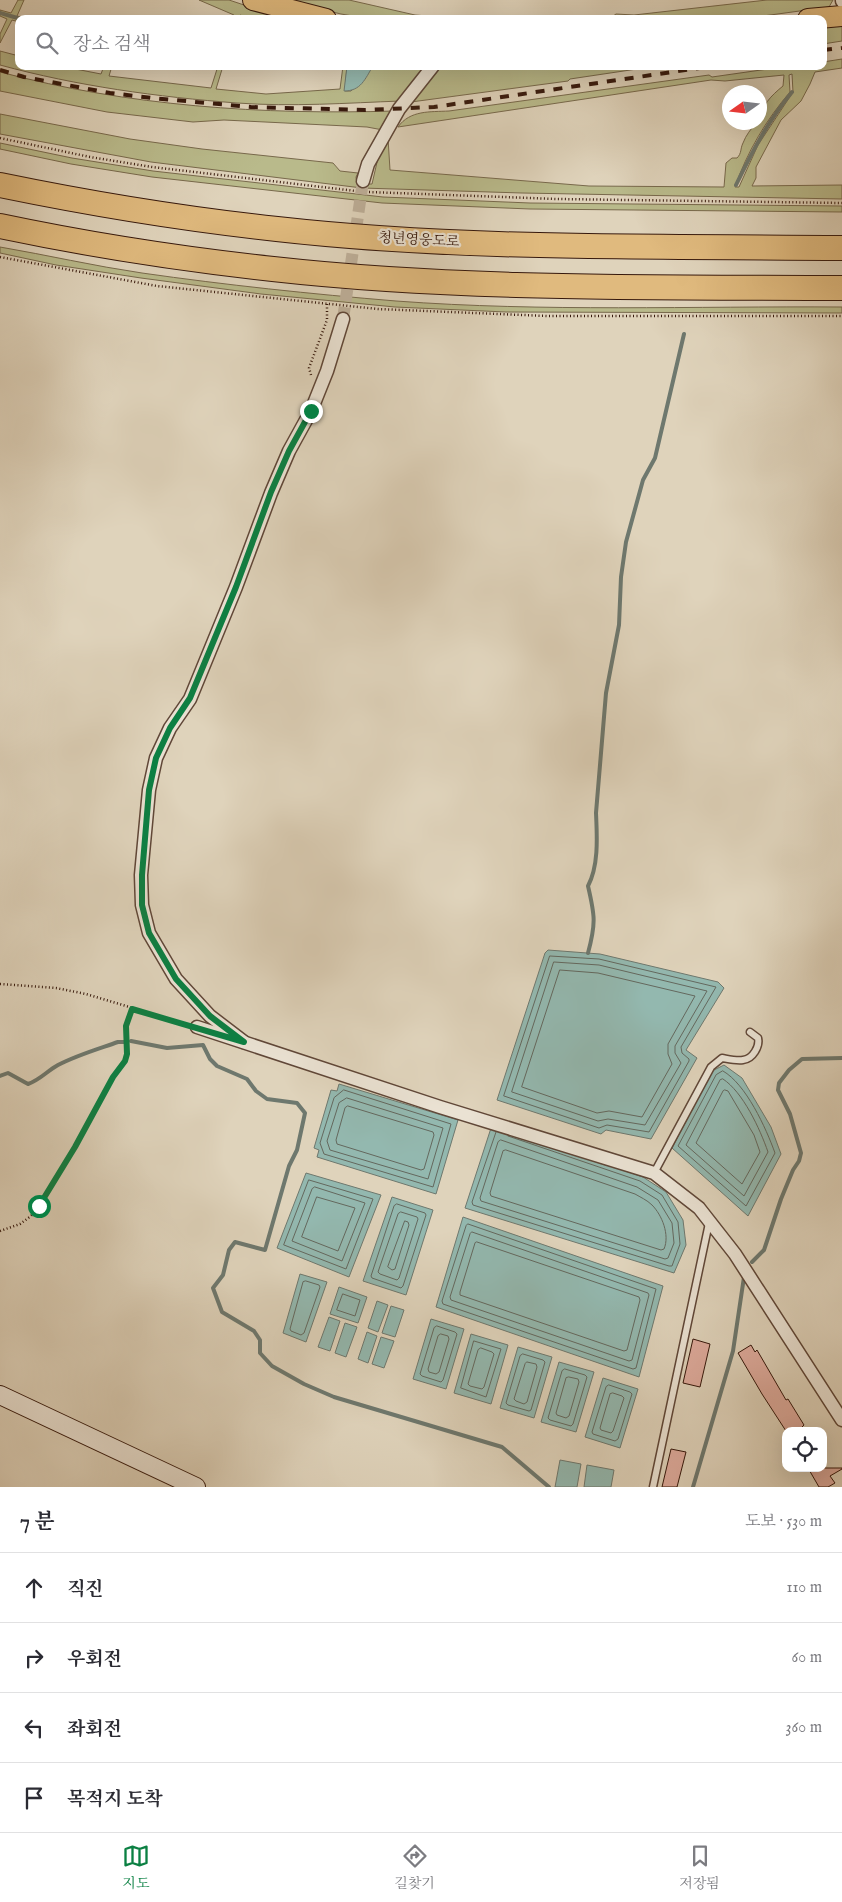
<!DOCTYPE html>
<html lang="ko">
<meta charset="utf-8">
<style>
:root{--surface:#fff;--page:#f7f7f7;--text:#2b2b33;--muted:#7c7c81;--line:#e1e1e2;--accent:#0b8043}
body{margin:0;font-family:"IM FELL English","Noto Serif KR",serif;background:var(--page);color:var(--text)}
.controls{position:absolute;right:15px;bottom:15px;display:grid;overflow:hidden;border-radius:10px;box-shadow:0 5px 20px #0002}
.controls button{width:45px;height:45px;display:grid;place-items:center;padding:0;border:0;border-bottom:1px solid var(--line);background:var(--surface);color:var(--text);font:25px sans-serif}
.compass{position:absolute;left:722px;top:85px;width:45px;height:45px;border-radius:50%;background:var(--surface);box-shadow:0 5px 20px #0002;rotate:256deg}
.stop{position:absolute;width:15px;height:15px;margin:-11px;border:4px solid #0b8043;border-radius:50%;background:#fff}
.stop.end{background:#0b8043;border-color:#fff;box-shadow:0 1px 5px #0008}
.list{margin:0;padding:0;list-style:none}
h2{display:flex;justify-content:space-between;align-items:center;height:65px;margin:0;padding:0 20px;font-size:21px}
h2 small{font-size:16px;font-weight:400;color:var(--muted)}
.list li{display:grid;grid-template-columns:32px 1fr auto;gap:15px;align-items:center;box-sizing:border-box;height:70px;padding:0 20px;border-top:1px solid var(--line)}
.list b{display:block;font-size:19px;white-space:nowrap}
.list em{font-size:16px;font-style:normal;color:var(--muted)}
.icon{flex:none;width:28px;height:28px;fill:none;stroke:currentColor;stroke-width:2;stroke-linecap:round;stroke-linejoin:round}
.map{position:relative;flex:none;width:842px;height:1487px;overflow:hidden}
.search{position:absolute;background:var(--surface);box-shadow:0 5px 20px #0002;left:15px;right:15px;top:15px;height:55px;display:flex;align-items:center;gap:12px;box-sizing:border-box;padding:0 18px;border-radius:10px;color:var(--muted);font-size:19px}
.sheet{height:345px;background:var(--surface)}
nav{display:flex;justify-content:space-around;align-items:center;box-sizing:border-box;height:70px;border-top:1px solid var(--line);background:var(--surface);font-size:14px;color:var(--muted)}
nav a{display:grid;justify-items:center;gap:2px}
nav .on{color:var(--accent)}
.map>svg:first-child{display:block}
.green{fill:#b9ba8b;stroke:#78694c;fill-rule:evenodd}
.water{fill:#93b8af;stroke:#6e786e}
.lines{fill:none;stroke-linecap:round;stroke-linejoin:round}
.shore{stroke:#64685e;stroke-width:1}
.stream{stroke:#6e786e;stroke-width:4}
.building{fill:#deab9d;stroke:#36180c}
.street-tunnel{stroke:#bdae98;stroke-width:12;stroke-dasharray:12 6;stroke-linecap:butt}
.lane-casing{stroke:#604738;stroke-width:9}
.street-casing{stroke:#604738;stroke-width:15}
.secondary-casing{stroke:#36180c;stroke-width:20}
.primary-casing{stroke:#36180c;stroke-width:22}
.highway-casing{stroke:#36180c;stroke-width:26}
.path{stroke:#36180c;stroke-width:2.5;stroke-dasharray:1 2.5;stroke-linecap:butt}
.lane{stroke:#eae2d3;stroke-width:6}
.street{stroke:#eae2d3;stroke-width:12}
.secondary{stroke:#eae2d3;stroke-width:18}
.primary{stroke:#e0ba7e;stroke-width:20}
.highway{stroke:#e0ba7e;stroke-width:24}
.rail{stroke:#36180c;stroke-width:4;stroke-dasharray:9 9;stroke-linecap:butt}
.route{stroke:#0b8043;stroke-width:6}
.labels{text-anchor:middle;stroke-width:4.5;stroke-linejoin:round;paint-order:stroke}
.street-label{font-size:14px;fill:#36180c;stroke:#eae2d3}
</style>
<div class="map">
<svg width="842" height="1487" viewBox="0 0 842 1487">
<rect width="100%" height="100%" fill="#dfd3bb"/>
<filter id="stains"><feTurbulence type="fractalNoise" baseFrequency=".004" numOctaves="4"/><feColorMatrix values="0 0 0 0 .2 0 0 0 0 .09 0 0 0 0 .02 0 0 0 .5 -.17"/></filter>
<radialGradient id="worn" r=".72"><stop offset=".6" stop-color="#630" stop-opacity="0"/><stop offset="1" stop-color="#630" stop-opacity=".3"/></radialGradient>
<g class="green">
<path d="M18,0H24L17,16L29,19H19V22L12,20L0,43V34L7,19L0,16V10L11,13Z"/>
<path d="M199,0H229L271,14L294,19H253L240,15L239,19H234V15Z"/>
<path d="M282,0H349L415,15L465,19H370L341,14Z"/>
<path d="M767,0H833L829,7L741,19H609L616,14L634,15Z"/>
<path d="M842,19V41L823,44V22Z"/>
<path d="M0,51L19,56V66H60L101,74L104,66H112L109,76L211,88L218,66H223L216,89L266,94L340,89L343,66H347L345,91H351L373,66H426L401,101C347,103 292,107 237,103C158,97 77,86 0,65Z"/>
<path d="M842,59V68L815,72L810,84L801,101L781,120L756,167V178L752,186L842,185V199L522,193L362,188L151,162L0,134V114L130,139L202,149L333,163L340,171L358,173L356,177L357,184H372L378,158L388,138L390,170L589,186L724,187L726,163L732,158H737C742,153 740,149 743,143C746,135 751,129 756,123L760,122C760,106 772,95 783,86L784,75L725,81L711,80L398,127C410,110 430,112 449,111L709,75L712,77L789,66H823V62ZM792,74L793,92L758,145L739,187H735C747,152 766,120 790,92L789,75Z"/>
<path d="M440,66H657L570,79L568,81L411,102Z"/>
<path d="M0,72C128,106 262,115 395,111L383,130L367,127L224,120L193,122L107,112L0,91Z"/>
<path d="M0,143L72,158L153,171L383,197L530,203L842,206V212L530,209L382,203L152,177L71,164L0,149Z"/>
<path d="M0,247C47,255 94,266 142,273C226,285 311,294 396,301C544,312 693,306 842,307V313L506,312L395,307L261,294L141,278L56,265L0,253Z"/>
</g>
<g class="water">
<path d="M347,66H373C365,79 361,91 344,91Z"/>
<path d="M548,950L600,954L718,982L724,988L686,1050L697,1058L651,1139L606,1130L601,1134L497,1100L545,953Z"/>
<path d="M724,1065L742,1078L771,1127L781,1154L748,1216L672,1148L712,1071Z"/>
<path d="M339,1084L458,1120L436,1194L317,1157L319,1150L314,1148L331,1090L337,1091Z"/>
<path d="M492,1125L643,1177L666,1192L683,1220L686,1245L674,1273L465,1208Z"/>
<path d="M306,1173L381,1195L349,1277L277,1248Z"/>
<path d="M392,1197L433,1210L406,1295L363,1281Z"/>
<path d="M463,1217L663,1286L639,1377L436,1307Z"/>
<path d="M300,1274L327,1282L306,1342L283,1333Z"/>
<path d="M339,1287L367,1297L358,1323L330,1314Z"/>
<path d="M377,1301L388,1305L378,1332L368,1328Z"/>
<path d="M391,1306L404,1310L395,1337L382,1333Z"/>
<path d="M329,1317L340,1321L330,1351L318,1347Z"/>
<path d="M431,1319L464,1329L446,1389L413,1379Z"/>
<path d="M345,1323L357,1327L346,1357L335,1353Z"/>
<path d="M367,1332L377,1336L368,1363L358,1359Z"/>
<path d="M471,1334L508,1345L491,1404L454,1393Z"/>
<path d="M381,1337L394,1341L384,1368L372,1364Z"/>
<path d="M518,1347L552,1357L534,1418L500,1408Z"/>
<path d="M559,1362L594,1372L576,1432L541,1422Z"/>
<path d="M603,1378L638,1389L620,1448L585,1437Z"/>
<path d="M560,1460L581,1464L577,1487H555Z"/>
<path d="M587,1465L614,1470L611,1487H584Z"/>
</g>
<g class="lines">
<g class="shore">
<path d="M550,956L599,959L716,987L681,1047L682,1053L689,1059V1061L649,1132L607,1125L599,1128L504,1096Z"/>
<path d="M554,962L599,965L707,991L675,1046V1053L681,1063L645,1125L608,1119L598,1121L512,1092Z"/>
<path d="M560,970L598,973L695,996L668,1044V1054L672,1064L642,1117L609,1111L597,1113L522,1087Z"/>
<path d="M723,1071C746,1084 766,1128 775,1153L746,1206L678,1146L716,1075Z"/>
<path d="M723,1079C743,1092 760,1129 768,1152L744,1196L686,1145L720,1080Z"/>
<path d="M344,1090L451,1124L433,1187L324,1154L320,1143L334,1098Z"/>
<path d="M725,1090L728,1091L754,1135L760,1152L742,1184L696,1143L723,1091Z"/>
<path d="M347,1098L443,1128L428,1179L330,1150L327,1141L339,1103Z"/>
<path d="M348,1106L433,1132L434,1135L424,1169L421,1170L337,1144L336,1140L345,1108Z"/>
<path d="M496,1132L472,1202L473,1205L669,1266H672L680,1244L678,1222L662,1195L640,1181L508,1136"/>
<path d="M501,1140L637,1187L658,1200L672,1223L674,1243L668,1258L665,1259L481,1201L480,1198L498,1142Z"/>
<path d="M506,1150L635,1194C640,1197 647,1200 652,1205C662,1215 670,1235 664,1249L661,1250L491,1196L490,1193L503,1151Z"/>
<path d="M309,1180L373,1199L346,1269L284,1245Z"/>
<path d="M315,1187L365,1203L342,1261L292,1241L312,1189Z"/>
<path d="M317,1197L355,1208L338,1251L302,1237Z"/>
<path d="M397,1204L425,1213L426,1215L403,1286L401,1288L372,1278L371,1276L394,1206Z"/>
<path d="M401,1212L417,1217L418,1219L399,1278L397,1280L380,1274L378,1272L398,1214Z"/>
<path d="M405,1221L408,1222L409,1225L395,1269L392,1270L388,1267Z"/>
<path d="M468,1224L656,1289L636,1368L633,1369L443,1304L442,1301L466,1226Z"/>
<path d="M472,1232L648,1293L649,1295L632,1360L629,1361L451,1300L450,1297L470,1234Z"/>
<path d="M477,1242L639,1297L640,1300L627,1350L624,1351L460,1295V1292L475,1243Z"/>
<path d="M306,1281L319,1285L320,1287L304,1333L301,1335L291,1331L290,1329L303,1282Z"/>
<path d="M343,1294L360,1300L355,1316L337,1310Z"/>
<path d="M437,1326L455,1332L457,1334L443,1380L441,1382L422,1376L420,1374L434,1328Z"/>
<path d="M441,1334L448,1336L449,1339L439,1372L436,1374L429,1372L428,1369L438,1336Z"/>
<path d="M474,1341L501,1349L486,1397L461,1388Z"/>
<path d="M481,1348L492,1352L494,1354L484,1387L482,1389L470,1386L468,1384L478,1350Z"/>
<path d="M523,1354L543,1360L545,1362L531,1410L529,1411L508,1405L506,1403L520,1356Z"/>
<path d="M527,1362L536,1364L537,1367L527,1402L524,1404L516,1401L514,1399L525,1364Z"/>
<path d="M565,1369L585,1375L587,1377L573,1424L571,1426L550,1420L548,1418L562,1371Z"/>
<path d="M569,1377L578,1379L579,1382L569,1416L566,1418L557,1415L556,1413L566,1378Z"/>
<path d="M609,1385L630,1392L632,1394L618,1439L615,1441L593,1434L592,1432L606,1387Z"/>
<path d="M613,1393L622,1396L624,1398L613,1431L611,1433L601,1430L600,1428L610,1394Z"/>
</g>
<g class="stream">
<path d="M0,13L21,19"/>
<path d="M736,185C752,152 768,121 792,92"/>
<path d="M588,953C596,923 595,916 588,886C599,865 597,836 596,813L606,693L619,625L621,577L626,542L643,480L655,458L684,334"/>
<path d="M131,1041L167,1048L203,1045L210,1059L217,1066L247,1079L256,1091L267,1099L297,1103L305,1113L297,1150L289,1166L265,1250L235,1242L229,1250L223,1275L213,1288L222,1312L254,1331L260,1340V1353L272,1366L304,1384L334,1397L502,1447L549,1487"/>
<path d="M0,1076L8,1073L28,1084C40,1080 47,1071 58,1065C77,1055 98,1049 118,1042H124"/>
<path d="M752,1262L764,1250L781,1199L793,1170L799,1161L801,1153L790,1114L778,1090L779,1083L789,1070L802,1059L842,1058"/>
<path d="M693,1487L733,1351L744,1277"/>
</g>
</g>
<g class="building">
<path d="M693,1339L710,1344L700,1387L683,1383Z"/>
<path d="M751,1345L755,1352L757,1350L786,1400L788,1399L804,1425L802,1427L804,1431H786L762,1394L738,1353Z"/>
<path d="M671,1449L686,1452L677,1487H662Z"/>
<path d="M808,1468H842V1469L830,1476L835,1483L828,1487H819Z"/>
</g>
<g class="lines">
<path class="street-tunnel" d="M343,319L363,181"/>
<g class="lane-casing">
<g id="lane">
<path d="M654,1173L711,1067L722,1058C728,1059 736,1061 743,1060C753,1059 760,1046 758,1038L750,1032"/>
<path d="M653,1487L709,1223"/>
</g>
</g>
<g class="street-casing">
<g id="street">
<path d="M842,0V1"/>
<path d="M363,181L368,164L399,109L433,66"/>
<path d="M197,1027L440,1107L654,1173L699,1208L735,1254L842,1420"/>
<path d="M244,1042L210,1016L176,979L149,933L142,905L141,875L149,790L156,758L170,728L190,699L236,587L271,493L289,451L311,411L327,371L343,319"/>
</g>
</g>
<g class="secondary-casing">
<path id="secondary" d="M0,1395L196,1487"/>
</g>
<g class="primary-casing">
<g id="primary">
<path d="M253,0L326,19"/>
<path d="M808,19L842,16"/>
</g>
</g>
<g class="highway-casing">
<g id="highway">
<path d="M0,185C92,204 184,219 277,229C464,250 654,246 842,248"/>
<path d="M0,226C90,245 181,259 273,269C461,290 653,287 842,288"/>
</g>
</g>
<g class="path">
<path d="M0,138L90,157L152,167L356,191"/>
<path d="M369,192L557,199L842,203"/>
<path d="M0,257L157,286L378,309L547,316H842"/>
<path d="M311,375L309,368L327,320V304"/>
<path d="M0,984L56,988L86,994L186,1024"/>
<path d="M0,1231L20,1224L31,1216L39,1206L75,1147L113,1077L125,1061L127,1054L126,1026L133,1009"/>
</g>
<use href="#lane" class="lane"/>
<use href="#street" class="street"/>
<use href="#secondary" class="secondary"/>
<use href="#primary" class="primary"/>
<use href="#highway" class="highway"/>
<g class="rail">
<path d="M823,50L842,48"/>
<path d="M0,70L24,77L110,93L152,98L251,107L365,110L434,107L713,66"/>
</g>
</g>
<g class="lines">
<path class="route" d="M39,1206L75,1147L113,1077L125,1061L127,1054L126,1026L132,1009L244,1042L210,1016L176,979L149,933L142,905V875L149,790L156,758L170,728L190,698L236,587L271,492L289,451L311,411"/>
</g>
<g class="labels">
<g class="street-label">
<text transform="translate(419 239) rotate(3)" y="5">청년영웅도로</text>
</g>
</g>
<rect width="100%" height="100%" filter="url(#stains)"/>
<rect width="100%" height="100%" fill="url(#worn)"/>
</svg>
<div class="controls">
<button><svg class="icon" aria-label="locate" viewBox="0 0 24 24"><circle cx="12" cy="12" r="6"/><path d="M12 2v4M12 18v4M2 12h4M18 12h4"/></svg></button>
</div>
<svg class="compass" viewBox="-18 -18 36 36"><path d="M0-13l5 13h-10z" fill="#e53935"/><path d="M0 13l5-13h-10z" fill="#7c7c81"/></svg>
<div class="stop" style="left:39px;top:1206px"></div>
<div class="stop end" style="left:311px;top:411px"></div>
<div class="search"><svg class="icon" aria-label="search" viewBox="0 0 24 24"><circle cx="10" cy="10" r="6"/><path d="M15 15l6 6"/></svg>장소 검색</div>
</div>
<section class="sheet">
<h2>7 분<small>도보 · 530 m</small></h2>
<ul class="list">
<li><svg class="icon" aria-label="ahead" viewBox="0 0 24 24"><path d="M12 20V5M6 11l6-6 6 6"/></svg><div><b>직진</b></div><em>110 m</em></li>
<li><svg class="icon" aria-label="right" viewBox="0 0 24 24"><path d="M7 20v-9h11M14 6l5 5-5 5"/></svg><div><b>우회전</b></div><em>60 m</em></li>
<li><svg class="icon" aria-label="left" viewBox="0 0 24 24"><path d="M17 20v-9H6M10 6l-5 5 5 5"/></svg><div><b>좌회전</b></div><em>360 m</em></li>
<li><svg class="icon" aria-label="arrive" viewBox="0 0 24 24"><path d="M6 21V4h12l-3 4 3 4H6"/></svg><div><b>목적지 도착</b></div></li>
</ul>
</section>
<nav>
<a class="on"><svg class="icon" aria-label="map" viewBox="0 0 24 24"><path d="M3 6l6-2 6 2 6-2v14l-6 2-6-2-6 2zM9 4v14M15 6v14"/></svg>지도</a>
<a><svg class="icon" aria-label="directions" viewBox="0 0 24 24"><path d="M12 3l9 9-9 9-9-9zM9 14v-3h6M13 9l2 2-2 2"/></svg>길찾기</a>
<a><svg class="icon" aria-label="saved" viewBox="0 0 24 24"><path d="M7 4h10v16l-5-4-5 4z"/></svg>저장됨</a>
</nav>
